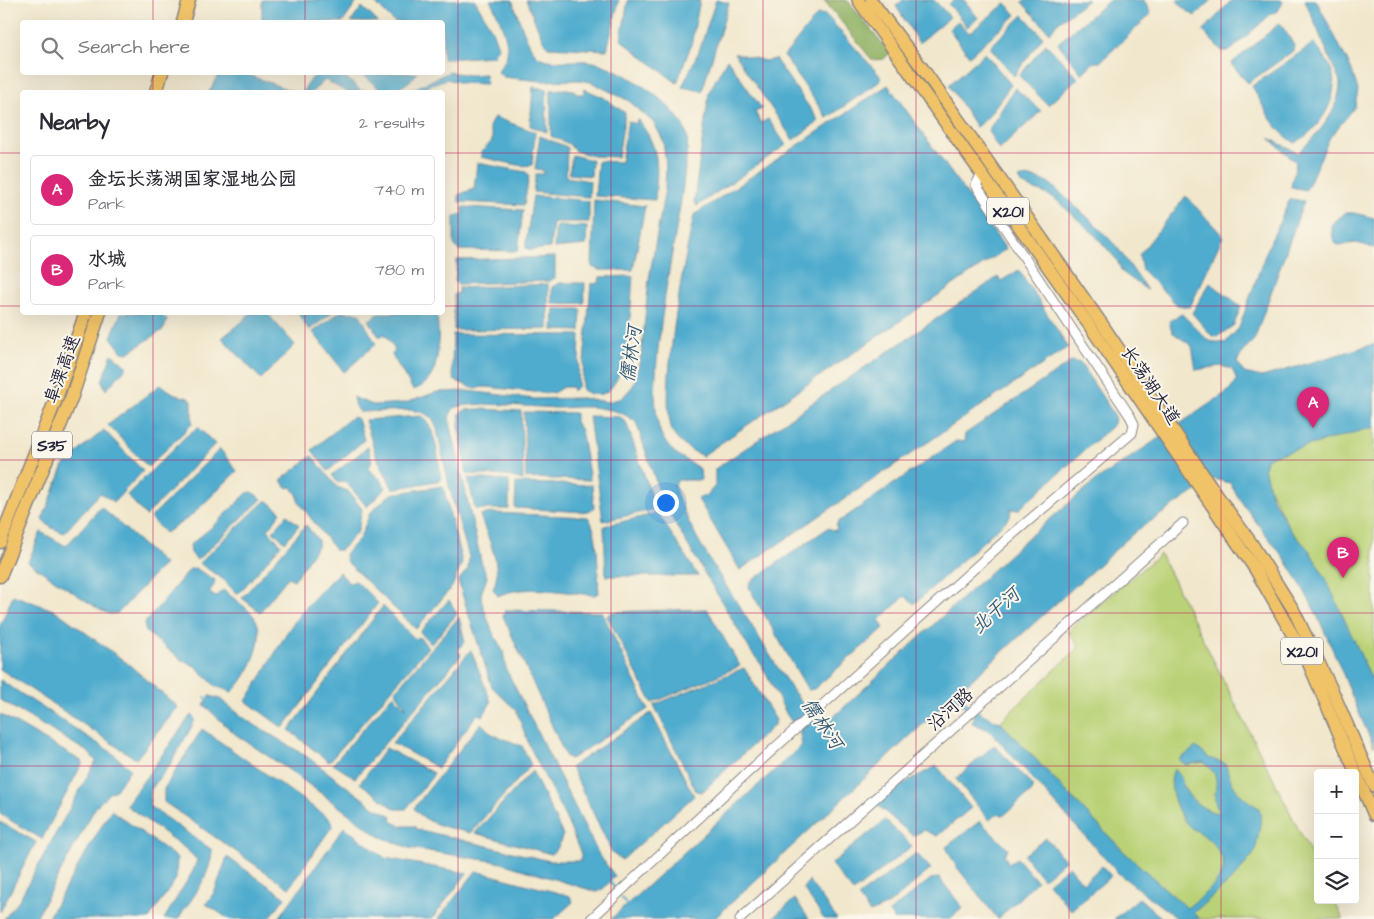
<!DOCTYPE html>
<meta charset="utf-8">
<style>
:root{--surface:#fff;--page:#f7f7f7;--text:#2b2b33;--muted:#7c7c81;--line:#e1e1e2;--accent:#db2777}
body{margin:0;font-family:"Architects Daughter","LXGW WenKai TC",sans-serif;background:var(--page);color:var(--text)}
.controls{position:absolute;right:15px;bottom:15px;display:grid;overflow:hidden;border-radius:5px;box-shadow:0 5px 20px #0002}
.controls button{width:45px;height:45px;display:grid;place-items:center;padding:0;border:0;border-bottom:1px solid var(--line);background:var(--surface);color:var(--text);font:25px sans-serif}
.you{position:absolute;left:665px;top:502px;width:18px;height:18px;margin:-12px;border:4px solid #fff;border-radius:50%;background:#1a73e8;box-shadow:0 0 0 8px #1a73e833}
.badge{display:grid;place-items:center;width:32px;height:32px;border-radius:50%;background:var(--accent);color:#fff;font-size:16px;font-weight:700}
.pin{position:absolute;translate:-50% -41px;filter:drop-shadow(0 1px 2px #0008)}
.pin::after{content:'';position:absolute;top:26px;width:18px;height:15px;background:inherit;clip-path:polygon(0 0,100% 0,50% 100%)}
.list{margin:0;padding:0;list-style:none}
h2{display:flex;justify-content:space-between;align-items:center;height:65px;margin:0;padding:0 20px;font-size:21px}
h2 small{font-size:16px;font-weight:400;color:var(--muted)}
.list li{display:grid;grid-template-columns:32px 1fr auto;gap:15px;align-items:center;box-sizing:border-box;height:70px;margin:0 10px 10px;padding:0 10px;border:1px solid var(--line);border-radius:5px}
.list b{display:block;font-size:19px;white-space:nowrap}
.list p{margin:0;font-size:16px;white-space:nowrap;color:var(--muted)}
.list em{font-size:16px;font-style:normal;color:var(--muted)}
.icon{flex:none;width:28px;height:28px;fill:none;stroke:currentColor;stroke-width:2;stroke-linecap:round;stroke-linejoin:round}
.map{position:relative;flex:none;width:1374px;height:919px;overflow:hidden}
.search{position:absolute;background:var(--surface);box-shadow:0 5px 20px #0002;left:20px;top:20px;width:425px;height:55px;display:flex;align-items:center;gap:12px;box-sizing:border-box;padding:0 18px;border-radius:5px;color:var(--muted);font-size:19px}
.panel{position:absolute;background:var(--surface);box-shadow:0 5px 20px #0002;left:20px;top:90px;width:425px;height:225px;border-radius:5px}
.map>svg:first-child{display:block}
.green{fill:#bad277;stroke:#6e7a59}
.forest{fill:#93b468;stroke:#5a6b52}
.water{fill:#50acce;stroke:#396784}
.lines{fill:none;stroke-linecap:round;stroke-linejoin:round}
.stream{stroke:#50acce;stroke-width:2}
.minor-casing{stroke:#8a8484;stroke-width:11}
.major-casing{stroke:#8a8484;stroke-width:14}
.highway-casing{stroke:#8a8484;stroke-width:15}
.minor{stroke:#fff;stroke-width:9}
.major{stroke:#f1c369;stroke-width:11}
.highway{stroke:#f1c369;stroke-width:12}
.grid{fill:none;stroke:#c2185b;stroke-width:1;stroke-opacity:0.55}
.labels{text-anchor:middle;stroke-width:4;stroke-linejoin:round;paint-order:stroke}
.shield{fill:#fbf7ec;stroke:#636270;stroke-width:1}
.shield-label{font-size:16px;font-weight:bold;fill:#22223b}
.street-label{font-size:18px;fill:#22223b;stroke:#fbf7ec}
.water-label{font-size:19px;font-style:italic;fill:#345976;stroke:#fbf7ec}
</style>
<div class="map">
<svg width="1374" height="919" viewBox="0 0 1374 919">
<rect width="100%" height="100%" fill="#fbf7ec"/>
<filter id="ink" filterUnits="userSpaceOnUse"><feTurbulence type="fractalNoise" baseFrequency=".02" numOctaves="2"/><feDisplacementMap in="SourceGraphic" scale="10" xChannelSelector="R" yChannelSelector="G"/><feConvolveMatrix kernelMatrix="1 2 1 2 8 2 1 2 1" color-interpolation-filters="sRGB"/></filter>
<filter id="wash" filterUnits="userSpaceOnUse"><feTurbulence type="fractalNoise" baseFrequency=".0096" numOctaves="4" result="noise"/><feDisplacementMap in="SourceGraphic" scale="20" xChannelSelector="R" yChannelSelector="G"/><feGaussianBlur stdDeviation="1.12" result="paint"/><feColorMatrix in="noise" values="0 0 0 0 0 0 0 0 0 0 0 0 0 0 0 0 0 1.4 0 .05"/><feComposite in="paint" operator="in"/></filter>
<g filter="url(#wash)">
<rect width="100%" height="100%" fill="#f1e7cc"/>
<g class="green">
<path d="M1374,381V703L1252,452Z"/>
<path d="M1160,554L1318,868V900H1334L1343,919H1200L1167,893L1123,851L1000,722L1079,647L1068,631Z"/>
</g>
<path class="forest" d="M824,0H847L890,53L884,59L872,60Z"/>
<g class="water">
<path d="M262,0H355L357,2L343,22H262Z"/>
<path d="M372,0H475L492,30L498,47L493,56L443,59L442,22H394Z"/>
<path d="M490,0H512C518,14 528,50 539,57C552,64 574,60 588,61C618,65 676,103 686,132C690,144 685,164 684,177C679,231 639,396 663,438C671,454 686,459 700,469L701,480H678L674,486C690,534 721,577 748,620C770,654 790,691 817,722L827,723L1024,541L1094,482L1230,390L1237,380L1232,369L1220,366L1196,370L1192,346L1172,332L1169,321L1182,314L1209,341L1225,343L1239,328L1266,252L1290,199L1304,201L1254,340L1244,350L1237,362L1244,373L1262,377L1374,344V427L1275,455L1266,459L1264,468L1272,498L1292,532L1309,550L1325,577L1374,684V747C1347,689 1327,625 1292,570C1273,540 1247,515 1230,483L1214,479L1136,531L958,692C970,708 982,715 1000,722L1123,851L1187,908C1198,899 1217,886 1222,873C1228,856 1211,840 1199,832C1196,830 1191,829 1189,826C1177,815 1166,784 1174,769C1182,775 1181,781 1185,789C1191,801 1203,809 1216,813L1218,811C1208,788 1228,781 1203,762L1186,765L1179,760L1196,747L1209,758L1226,764C1230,786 1240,797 1259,808L1261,820L1255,852L1236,876L1193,913L1200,919H1178L1119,874L989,730L972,723L975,716L953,696L714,919H611L802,745L800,734L787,715L761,664L752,653L663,503L636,422C626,414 617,411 605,409C586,405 573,408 555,408C532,407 477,401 457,407C452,408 451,413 449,418L481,561L487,577L481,594L482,603L492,631L503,651L506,669L599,855L615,876L602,890L597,892L498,862L409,848L379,836L292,772L235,734L204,705L210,696L220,699L248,721L306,756L374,807L392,816L391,821L401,826H415L416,829L550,861H581V854L567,821L530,747L516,710L492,687L458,581L468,569L469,557L450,490L437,429L432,418L424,413L411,410L359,412L355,406L353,397L373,405L405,403L437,392L467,391L535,399L582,398L608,402L622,398L633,386L641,356L649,279L665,189L666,164L663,140L654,123L629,101L591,82L578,80L541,81L503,77L498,72C500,66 504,63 506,58C512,45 497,12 490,0Z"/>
<path d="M526,0H619L607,50L548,47L543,40Z"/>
<path d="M628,0H700L691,45L677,83L621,40Z"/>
<path d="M716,0L729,3L702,91L682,87L699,51Z"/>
<path d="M903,0H934L950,17L919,43L896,6Z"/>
<path d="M955,0H964L978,18L967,27L949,4Z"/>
<path d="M1027,0H1088L1057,23L1050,33L1022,2Z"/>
<path d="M1110,0H1144L1151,14L1100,62H1094L1082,74L1058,43Z"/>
<path d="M1177,0H1212L1195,16L1183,8Z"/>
<path d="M1232,0H1281L1283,2L1278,11L1272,13L1230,51H1222L1203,31Z"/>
<path d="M1305,0H1316L1351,68L1358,90L1355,107L1330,137L1306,190L1291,187L1296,162L1269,138L1298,153C1318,133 1340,112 1340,82Z"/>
<path d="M1006,3L1016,15L969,56L949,29L958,21L969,33Z"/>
<path d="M362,7L378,22H351Z"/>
<path d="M818,14L826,15L881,77L879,82L827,118L784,56Z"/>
<path d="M1023,15L1043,37L1014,76L990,47Z"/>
<path d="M1280,23L1294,45L1293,51L1248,83L1231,64Z"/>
<path d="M1314,43C1319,51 1328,60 1331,69C1342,97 1319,130 1295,143C1271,127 1266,110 1252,86Z"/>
<path d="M1046,44L1078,78L1048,105L1019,76Z"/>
<path d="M734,53L765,61L775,59L819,121L793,140Z"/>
<path d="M985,53L1011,85L986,119L976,127L949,85Z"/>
<path d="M727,59L762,109L755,112L761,123L768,119L786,145L697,206L694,201L709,92Z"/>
<path d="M220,72L243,73L292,91L209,92Z"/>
<path d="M321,72L341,73L361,91L365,90L368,92H347L325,80L312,92H303C307,83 311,77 321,72Z"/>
<path d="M449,72L470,75L485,74L486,84L462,83L447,79L432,84L421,92H407Z"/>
<path d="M360,73H417C411,82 395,93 384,92Z"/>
<path d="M888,85L1006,249L702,456C692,450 679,445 673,433C657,400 685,256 694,215Z"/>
<path d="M533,87L546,89L547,132L530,126Z"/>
<path d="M1015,88L1041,111L999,150L988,131Z"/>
<path d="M566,89L574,90L576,94H584V89L603,97L625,113L618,157L594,156L575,151L569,144L551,136V90Z"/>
<path d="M494,117L535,132L532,165L522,166L481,157V152L492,141V135L489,127Z"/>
<path d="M637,119C660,147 658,165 655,200L595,196L598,161L621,162L628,121L636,124Z"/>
<path d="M540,136L567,147L566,177L590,181L589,197L533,192L536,174H543V170L535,169Z"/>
<path d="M572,155L592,160L591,176L569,174Z"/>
<path d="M477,163L526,172L529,176L524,205L459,202L458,195L474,189Z"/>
<path d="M1030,177L1048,182L1093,222L1117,247L1147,290L1122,272L1117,260L1094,234L1053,197L1023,185L1019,178Z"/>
<path d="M533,196L589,201V222H553L550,248L530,250L526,248V243Z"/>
<path d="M1186,196L1223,236L1190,307L1177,305L1142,270L1139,255Z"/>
<path d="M594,200L645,206L633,270H600L592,267Z"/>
<path d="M463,207L523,210L518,251L458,250L454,244V216L463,214Z"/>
<path d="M1345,213H1354L1374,218V248L1357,243L1337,245L1333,238L1331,225Z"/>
<path d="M556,226L587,227L586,245L554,248Z"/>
<path d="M555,257V278L548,281L457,284L455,280L457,260Z"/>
<path d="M1019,270L1068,347L740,570L698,499L707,495L715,486V469L998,277L1001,281Z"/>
<path d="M633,276C630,302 632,419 582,390V384L591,284L599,283L600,277Z"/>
<path d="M560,283H585L584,303L552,304V287Z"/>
<path d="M1210,283L1241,306L1234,325L1217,337L1211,335L1192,313Z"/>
<path d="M548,284V329L454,330V294L459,293V288Z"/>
<path d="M554,309H581L580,331L553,330Z"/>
<path d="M340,312L359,313L376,344L344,372L313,332Z"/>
<path d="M121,313H160L167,320L164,329L128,353L122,352L111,337Z"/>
<path d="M250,313H267L295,345L261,379L222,338L243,321Z"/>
<path d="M298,313H332L309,330Z"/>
<path d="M380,313H437C439,338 443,382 413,390L392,355L395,350L385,334L379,337L369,320Z"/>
<path d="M453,334L580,335L578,386L573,391L572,387H563L553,393H543L487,387L472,388L454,380L452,371Z"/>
<path d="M112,354L127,367L106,390L102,381Z"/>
<path d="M1072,361L1080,363L1115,416L1114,424L1018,510L1011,509L1010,517L914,604L905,596L879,620L884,628L814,689L808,690L749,588L750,582L828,528L836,531L837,523L956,441L964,442L965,434Z"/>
<path d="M160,385C167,388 171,393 178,395C184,398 187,396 192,401V424L148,467L108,425Z"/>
<path d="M479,409L521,411L523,480L508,476L467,474L459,426L460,413L465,410Z"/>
<path d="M524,412L575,413V422L581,430L590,480L526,478Z"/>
<path d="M421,416C436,425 439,463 441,480L393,489L376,455L365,420Z"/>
<path d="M589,416L620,417L626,422L656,509L603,521Z"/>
<path d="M352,417L358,419L364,440L328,471L312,450Z"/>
<path d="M198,427L215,444L146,516L127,495L184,438Z"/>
<path d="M104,430L143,471L114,502L100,493L64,533L52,528L42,520L65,463Z"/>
<path d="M368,447L372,462L367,468L381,480L386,488L367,507L345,481L338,483L332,475Z"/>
<path d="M220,449L237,471L190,517L165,533L150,518Z"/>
<path d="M312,456L337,487L348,491L362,509L358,531L341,550H335L332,546L298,501V496L292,487L287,488L281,480Z"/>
<path d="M468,478L509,481V509H475Z"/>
<path d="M516,483L592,485L594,508L586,512L515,508Z"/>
<path d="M443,486L462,563L452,587L416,629L346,561L345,554L360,538L370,513L391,494Z"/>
<path d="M252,492L262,499L197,560L191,553L190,545L218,522L247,493Z"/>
<path d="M265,501H268L281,512L268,530L281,545L240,592L236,593L224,580L199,563Z"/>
<path d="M101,507L164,564L118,613L110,614L100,610L28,562L41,532L66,546Z"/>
<path d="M492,513L588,517C600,533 597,573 599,593L594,595C565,593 525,583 498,596L493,589C504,567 487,537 480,515Z"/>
<path d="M658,513L698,576H606L604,526Z"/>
<path d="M287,515L299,525L285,542L273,531Z"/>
<path d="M306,525L318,540V545L294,580L288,577L260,612L242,598Z"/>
<path d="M195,568L215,580L214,585L209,592L215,597L223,590C233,598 245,606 253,615C270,636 248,677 232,692L215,686L195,666L182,660L146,632L144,624L190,569Z"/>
<path d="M339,572L349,583L356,581L378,603L283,728L246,701C260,679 273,657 286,634C300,611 320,592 339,572Z"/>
<path d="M13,595L56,611L127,663L178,707L136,759L0,669V626Z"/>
<path d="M449,600L457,614L431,644L420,632Z"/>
<path d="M383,606L415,639L419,637L428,647L329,762L289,730Z"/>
<path d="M707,609L740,666L652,703L607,616L612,612Z"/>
<path d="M506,610L602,612L648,709L571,759L566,757L503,616Z"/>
<path d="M459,617L465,642L458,650L461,655L355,778L333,764L393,695L407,709L395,691Z"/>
<path d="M471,650L491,702L483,716L477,714L438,768L392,743Z"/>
<path d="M744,668L776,720L774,725L702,792L696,791L654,705Z"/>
<path d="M0,680L111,752L130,769L116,790L109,793L95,808L35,919H4L19,900L96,761L88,752L0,700Z"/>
<path d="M651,713L694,796L622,860L613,854L571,767Z"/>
<path d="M0,714L83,762L42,839L0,814Z"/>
<path d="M191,715L195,719L192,726L169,766L151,789L149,806L212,850C211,876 192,898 178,919H164L193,871L197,860L186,849L126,805Z"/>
<path d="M481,723L492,734L522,746L531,765L470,833C451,828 426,825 414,808Z"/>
<path d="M202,729L330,819L333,825L289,888L164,802V789Z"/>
<path d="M994,745L1033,786L1032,791L1003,816L999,813L989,820L956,779Z"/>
<path d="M386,748L433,773L432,777L406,809H395L360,783Z"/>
<path d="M937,766L971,808L937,836L924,830L913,836L875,803L908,781Z"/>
<path d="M532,771L563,835L557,849L551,854L475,833Z"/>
<path d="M111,810L177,858L176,879L149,919H47Z"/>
<path d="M885,820L912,846L853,892L831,864Z"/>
<path d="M980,821L1008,849L1004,855L1009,864L1017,858L1037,881L998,919L956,866L946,847Z"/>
<path d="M0,822L36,842L0,912Z"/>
<path d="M344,827L385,858L467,873L432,919L279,918Z"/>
<path d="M1046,838L1065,860L1043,879L1024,855Z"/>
<path d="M916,853L931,869L888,905L870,913L858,897Z"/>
<path d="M227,857L285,897L269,919H229L206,904L215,891Z"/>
<path d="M1069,866L1083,883L1102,866L1111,876L1071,910L1048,883Z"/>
<path d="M476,871L570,896L573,902L554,919H438Z"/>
<path d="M939,878L963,908L949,919H894L889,912L931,879Z"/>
<path d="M809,881L837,919H824L803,888Z"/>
<path d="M1139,898L1163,919H1114Z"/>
<path d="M795,899L809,919H771Z"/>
</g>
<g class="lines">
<g class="stream">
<path d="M205,697L210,701"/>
<path d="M609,880L617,891"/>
<path d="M621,897L627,905"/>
</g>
</g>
</g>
<g filter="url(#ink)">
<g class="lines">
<g class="minor-casing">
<g id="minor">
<path d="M591,919L747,773L1007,539L1132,433L1134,424L1130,416L976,185L982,174"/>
<path d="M740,919L1183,523"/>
</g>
</g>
<g class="major-casing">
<g id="major">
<path d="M858,0L1089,325L1255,569L1308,662L1374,815"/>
<path d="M871,0L923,69L1102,324L1217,495L1252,544L1293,609L1333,692L1374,786"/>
</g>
</g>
<g class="highway-casing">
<g id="highway">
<path d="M183,22L189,0"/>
<path d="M156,92L162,72"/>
<path d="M0,542L56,399L86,312"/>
<path d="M0,576L72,396L100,312"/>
</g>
</g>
<use href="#minor" class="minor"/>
<use href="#major" class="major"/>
<use href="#highway" class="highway"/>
</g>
</g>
<path class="grid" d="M153,0V22M305,0V22M458,0V919M611,0V919M763,0V919M916,0V919M1069,0V919M1221,0V919M153,72V92M305,72V92M0,153H22M442,153H1374M0,306H22M442,306H1374M153,312V919M305,312V919M0,460H1374M0,613H1374M0,766H1374"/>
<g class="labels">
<g class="shield">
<rect x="987" y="197.5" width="42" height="27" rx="4"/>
<rect x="32" y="431.5" width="40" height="27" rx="4"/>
<rect x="1281" y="637.5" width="42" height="27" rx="4"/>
</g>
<g class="shield-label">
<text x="1008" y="217">X201</text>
<text x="52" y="451">S35</text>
<text x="1302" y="657">X201</text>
</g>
<g class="street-label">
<text transform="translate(62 369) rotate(-70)" y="6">阜溧高速</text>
<text transform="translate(1151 385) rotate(56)" y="6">长荡湖大道</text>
<text transform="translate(950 709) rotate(-42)" y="6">沿河路</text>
</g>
<g class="water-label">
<text transform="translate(630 354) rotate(-82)" y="7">儒林河</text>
<text transform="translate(995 610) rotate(-42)" y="7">北干河</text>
<text transform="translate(823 723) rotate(56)" y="7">儒林河</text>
</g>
</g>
</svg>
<div class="controls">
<button>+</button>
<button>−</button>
<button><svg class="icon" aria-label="layers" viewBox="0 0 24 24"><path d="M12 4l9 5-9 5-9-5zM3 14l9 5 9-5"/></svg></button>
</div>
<div class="you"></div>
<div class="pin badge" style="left:1313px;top:428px">A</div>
<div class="pin badge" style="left:1343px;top:578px">B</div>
<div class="search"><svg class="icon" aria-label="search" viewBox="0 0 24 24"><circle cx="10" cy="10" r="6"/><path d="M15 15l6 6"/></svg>Search here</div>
<section class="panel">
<h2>Nearby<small>2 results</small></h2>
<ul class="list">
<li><span class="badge">A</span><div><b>金坛长荡湖国家湿地公园</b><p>Park</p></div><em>740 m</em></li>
<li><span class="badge">B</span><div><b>水城</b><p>Park</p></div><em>780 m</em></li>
</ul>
</section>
</div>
